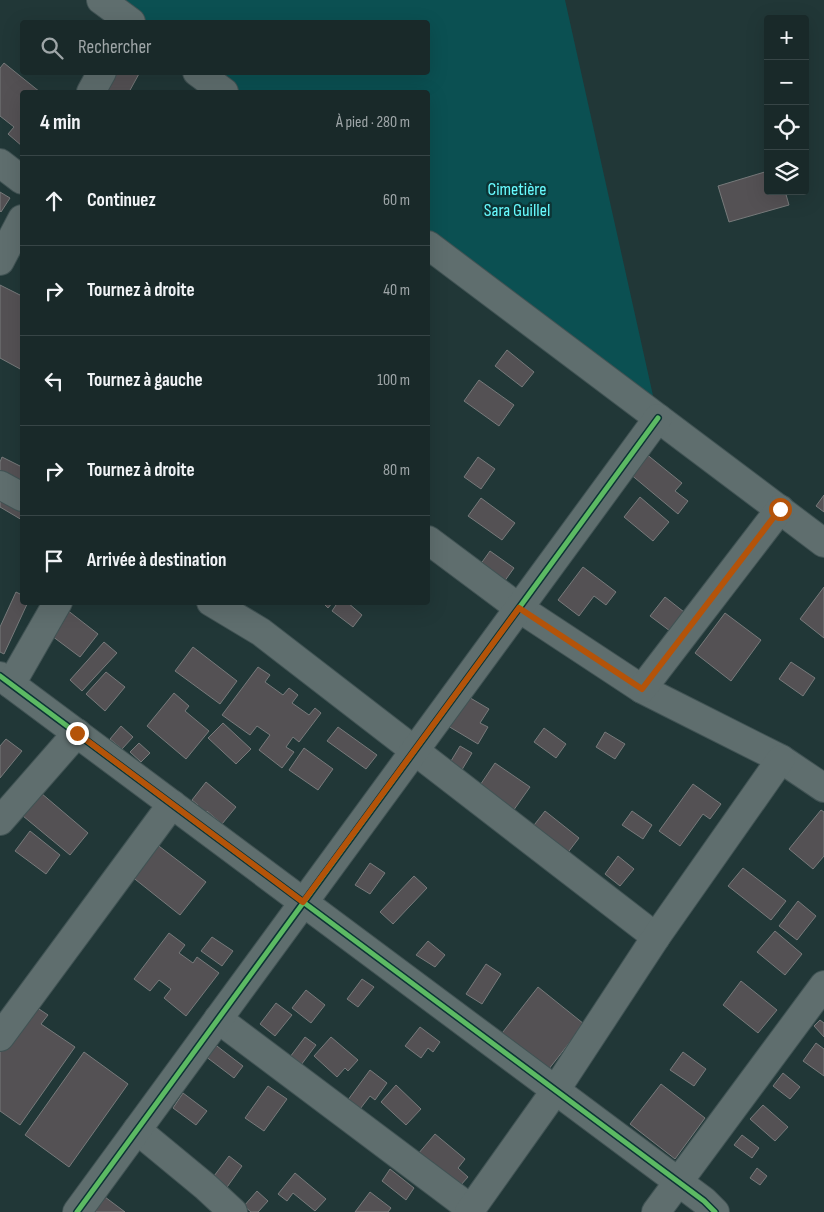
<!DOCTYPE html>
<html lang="fr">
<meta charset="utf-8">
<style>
:root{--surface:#192929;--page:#263535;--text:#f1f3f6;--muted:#9fa6a8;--line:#374546}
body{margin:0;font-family:"Sofia Sans Condensed",sans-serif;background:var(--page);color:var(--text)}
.controls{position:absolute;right:15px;top:15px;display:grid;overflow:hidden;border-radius:5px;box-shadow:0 5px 20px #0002}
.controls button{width:45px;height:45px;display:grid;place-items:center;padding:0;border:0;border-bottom:1px solid var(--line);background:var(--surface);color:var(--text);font:25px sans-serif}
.stop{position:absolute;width:15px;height:15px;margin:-11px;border:4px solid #b45309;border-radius:50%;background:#fff}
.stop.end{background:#b45309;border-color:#fff;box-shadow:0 1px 5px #0008}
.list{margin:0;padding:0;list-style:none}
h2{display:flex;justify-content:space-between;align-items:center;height:65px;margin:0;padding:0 20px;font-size:21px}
h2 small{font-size:16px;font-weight:400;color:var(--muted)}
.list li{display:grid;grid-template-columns:32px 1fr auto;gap:15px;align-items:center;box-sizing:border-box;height:90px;padding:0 20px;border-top:1px solid var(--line)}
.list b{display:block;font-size:19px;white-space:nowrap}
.list em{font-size:16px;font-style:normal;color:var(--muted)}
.icon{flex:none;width:28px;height:28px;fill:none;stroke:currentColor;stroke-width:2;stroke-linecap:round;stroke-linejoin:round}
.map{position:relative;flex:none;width:824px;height:1212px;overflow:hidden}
.search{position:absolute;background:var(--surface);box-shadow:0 5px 20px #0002;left:20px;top:20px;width:410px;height:55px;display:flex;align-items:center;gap:12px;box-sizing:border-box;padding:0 18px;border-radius:5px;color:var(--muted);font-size:19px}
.panel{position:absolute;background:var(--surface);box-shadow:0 5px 20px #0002;left:20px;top:90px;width:410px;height:515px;border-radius:5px}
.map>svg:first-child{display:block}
.green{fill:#0b5052}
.building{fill:#545154;stroke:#777a7b}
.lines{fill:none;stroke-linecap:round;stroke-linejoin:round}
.minor-casing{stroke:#415354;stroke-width:30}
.minor{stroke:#5f6e6e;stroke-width:28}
.cycleway-casing{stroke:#0c3435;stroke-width:8}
.cycleway{stroke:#5cba63;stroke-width:5}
.route{stroke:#b45309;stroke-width:6}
.labels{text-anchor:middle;stroke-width:5;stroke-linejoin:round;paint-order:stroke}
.park-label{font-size:18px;fill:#68fbff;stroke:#0c3435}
</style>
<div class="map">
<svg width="824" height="1212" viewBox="0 0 824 1212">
<rect width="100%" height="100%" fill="#213737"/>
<path class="green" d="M101,0H565L658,418L428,245V92H224L197,73L428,72V22H131Z"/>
<g class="building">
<path d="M4,63L40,92H22V146L8,134L14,127L0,116V68Z"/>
<path d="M115,72H140L129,92H103Z"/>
<path d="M768,171V191H785L789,205L729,222L718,186Z"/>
<path d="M0,192L10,198L1,212L0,211Z"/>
<path d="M0,285L22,296V370L0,358Z"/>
<path d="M507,350L534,372L522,387L495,366Z"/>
<path d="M479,380L514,405L499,426L464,401Z"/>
<path d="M645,453L682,483L675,491L688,501L678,514L629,473Z"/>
<path d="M2,457L22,467L21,483L0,473V462Z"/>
<path d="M478,457L495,469L481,489L464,477Z"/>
<path d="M0,481L22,493V520L0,507Z"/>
<path d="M824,495V512L816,506Z"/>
<path d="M640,497L669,522L653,541L624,517Z"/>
<path d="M481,498L515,523L502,540L468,516Z"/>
<path d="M490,551L514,568L499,589L475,572Z"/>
<path d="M583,567L616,592L606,605L594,596L579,616L558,600Z"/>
<path d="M824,587V638L800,619Z"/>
<path d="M16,592L22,595V602H28L4,654L0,652V627Z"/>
<path d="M665,597L684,612L670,631L650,616Z"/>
<path d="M322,602H333L328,608Z"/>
<path d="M338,602H347L362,615L353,627L332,611Z"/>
<path d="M62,606L98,634L80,657L44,630Z"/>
<path d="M725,613L761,640L731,681L695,653Z"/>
<path d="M104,642L117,653L82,691L70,680Z"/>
<path d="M193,647L237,681L220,704L175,671Z"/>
<path d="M791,662L815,678L803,696L779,679Z"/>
<path d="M258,667L270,675L265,682L283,695L289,688L298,695L292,703L309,715L315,708L321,713L299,742L293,737L286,747L294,752L282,768L259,750L270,735L257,726L250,735L222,715Z"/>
<path d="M106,672L125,687L105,711L86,694Z"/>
<path d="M174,693L189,706L185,711L209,731L186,759L147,726Z"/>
<path d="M467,696L489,709L480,723L488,727L478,744L448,726Z"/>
<path d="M223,723L251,749L236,764L208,738Z"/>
<path d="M121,726L133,737L122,749L110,739Z"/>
<path d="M338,727L377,755L366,769L327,741Z"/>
<path d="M544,728L566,744L556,758L534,742Z"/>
<path d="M605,732L625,744L615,759L596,747Z"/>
<path d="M6,739L22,751L0,778V746Z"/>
<path d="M139,743L150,753L141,762L130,752Z"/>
<path d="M460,746L472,753L460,773L448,766Z"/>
<path d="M304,748L333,769L318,790L289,770Z"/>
<path d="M495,763L530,787L506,821L472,797Z"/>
<path d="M206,782L236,807L222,824L207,811L201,819L193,811L198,805L192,800Z"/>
<path d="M693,784L721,804L710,819L703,814L680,846L659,831Z"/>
<path d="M41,793L88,833L70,855L23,816Z"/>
<path d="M821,810L824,812V856L813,869L789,849Z"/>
<path d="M545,811L579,838L566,855L531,829Z"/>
<path d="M632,811L652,825L643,839L622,825Z"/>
<path d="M30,831L60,855L46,874L15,851Z"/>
<path d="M151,840L206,882L180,915L126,872Z"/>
<path d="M618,856L634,869L620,886L605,874Z"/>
<path d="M370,863L385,873L370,894L355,885Z"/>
<path d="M743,868L786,901L771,920L728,886Z"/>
<path d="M414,876L427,888L393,924L380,912Z"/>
<path d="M798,901L816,916L797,940L779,926Z"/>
<path d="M775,931L802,954L785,975L757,952Z"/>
<path d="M169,933L185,945L179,953L193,963L197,957L219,973L186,1016L164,998L171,989L159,980L150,991L134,979Z"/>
<path d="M212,937L233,951L222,966L201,951Z"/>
<path d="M428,941L445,955L435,967L416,955Z"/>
<path d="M486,964L501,974L482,1004L466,994Z"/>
<path d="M362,979L374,987L358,1007L347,999Z"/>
<path d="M741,981L777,1010L758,1033L723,1005Z"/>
<path d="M538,987L584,1024L545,1074L499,1037Z"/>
<path d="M306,990L325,1005L311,1023L292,1008Z"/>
<path d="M276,1003L292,1015L275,1036L260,1024Z"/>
<path d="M33,1005L48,1015L41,1024L75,1047L20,1125L0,1111V1052Z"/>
<path d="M820,1020L824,1023V1037L814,1026Z"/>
<path d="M420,1027L440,1042L433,1052L428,1048L421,1058L405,1046Z"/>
<path d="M305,1037L316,1045L301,1065L290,1057Z"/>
<path d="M331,1037L358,1060L348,1071L345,1068L337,1077L314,1056Z"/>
<path d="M213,1043L243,1066L234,1078L205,1056Z"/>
<path d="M816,1043L824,1049V1076L803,1061Z"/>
<path d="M84,1052L128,1084L69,1167L25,1135Z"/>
<path d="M683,1052L706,1069L694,1086L670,1070Z"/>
<path d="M370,1070L387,1083L375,1100L370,1096L357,1113L345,1104Z"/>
<path d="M783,1073L800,1087L790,1099L773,1086Z"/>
<path d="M661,1084L705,1118L675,1159L630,1124Z"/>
<path d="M396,1085L421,1109L406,1125L381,1102Z"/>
<path d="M268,1086L287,1099L264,1131L245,1118Z"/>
<path d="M183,1093L207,1111L196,1125L173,1108Z"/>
<path d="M763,1105L788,1127L775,1141L750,1119Z"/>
<path d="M435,1134L465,1159L458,1168L468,1177L452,1195L412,1161Z"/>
<path d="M742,1135L759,1148L752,1158L734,1145Z"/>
<path d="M229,1156L242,1166L225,1190L211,1180Z"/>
<path d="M757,1168L767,1176L760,1185L750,1178Z"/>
<path d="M390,1169L414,1188L406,1200L382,1181Z"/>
<path d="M295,1173L326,1199L315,1211L293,1193L287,1201L278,1194Z"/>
<path d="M257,1191L268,1201L258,1212H251L244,1206Z"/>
<path d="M370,1192L391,1208L388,1212H355Z"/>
<path d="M101,1194L125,1212H87Z"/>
</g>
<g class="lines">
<g class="minor-casing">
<g id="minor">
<path d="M101,0L131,22"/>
<path d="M197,72L224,92"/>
<path d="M91,92L102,72"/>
<path d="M0,163L22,180"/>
<path d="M428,245L824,543"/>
<path d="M0,261L22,219"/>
<path d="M0,485L22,497"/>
<path d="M428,540L519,608L642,689L781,759L824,788"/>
<path d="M211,602L261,632L656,937"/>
<path d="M0,676L704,1201L715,1212"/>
<path d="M11,684L58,602"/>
<path d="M642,689L780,509"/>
<path d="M0,821L77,733"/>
<path d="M218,1019L471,1209"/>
<path d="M0,1037L172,804"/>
<path d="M137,1130L206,1187L233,1212"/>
<path d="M77,1212L658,418"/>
<path d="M469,1212L555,1091L656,937L781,759"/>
<path d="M656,1212L824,985"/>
</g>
</g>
<use href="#minor" class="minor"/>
<g class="cycleway-casing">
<g id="cycleway">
<path d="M0,676L704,1201L715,1212"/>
<path d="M77,1212L658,418"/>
</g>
</g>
<use href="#cycleway" class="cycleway"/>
</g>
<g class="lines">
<path class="route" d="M77,733L303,902L519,608L642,689L780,509"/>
</g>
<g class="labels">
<g class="park-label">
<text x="517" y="195">Cimetière<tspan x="517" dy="21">Sara Guillel</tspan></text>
</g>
</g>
</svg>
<div class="controls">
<button>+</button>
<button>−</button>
<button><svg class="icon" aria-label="locate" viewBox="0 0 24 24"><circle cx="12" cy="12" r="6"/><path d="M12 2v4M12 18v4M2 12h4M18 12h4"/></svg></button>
<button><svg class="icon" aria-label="layers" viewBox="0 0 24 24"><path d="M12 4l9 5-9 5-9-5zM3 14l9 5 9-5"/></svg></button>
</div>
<div class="stop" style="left:780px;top:509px"></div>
<div class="stop end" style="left:77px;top:733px"></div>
<div class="search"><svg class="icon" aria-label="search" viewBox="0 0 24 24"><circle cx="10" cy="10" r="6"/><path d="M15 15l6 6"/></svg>Rechercher</div>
<section class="panel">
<h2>4 min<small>À pied · 280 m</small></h2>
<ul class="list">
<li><svg class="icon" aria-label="ahead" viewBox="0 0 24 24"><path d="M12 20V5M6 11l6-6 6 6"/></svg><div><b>Continuez</b></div><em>60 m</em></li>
<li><svg class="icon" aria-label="right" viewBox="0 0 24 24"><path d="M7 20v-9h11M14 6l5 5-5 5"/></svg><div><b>Tournez à droite</b></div><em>40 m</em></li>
<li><svg class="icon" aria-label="left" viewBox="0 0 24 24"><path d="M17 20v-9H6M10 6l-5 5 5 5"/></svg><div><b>Tournez à gauche</b></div><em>100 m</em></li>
<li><svg class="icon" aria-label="right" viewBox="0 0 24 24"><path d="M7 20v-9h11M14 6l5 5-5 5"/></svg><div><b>Tournez à droite</b></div><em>80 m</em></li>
<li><svg class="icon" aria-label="arrive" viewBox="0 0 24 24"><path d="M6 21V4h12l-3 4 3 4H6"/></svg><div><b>Arrivée à destination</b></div></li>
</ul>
</section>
</div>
